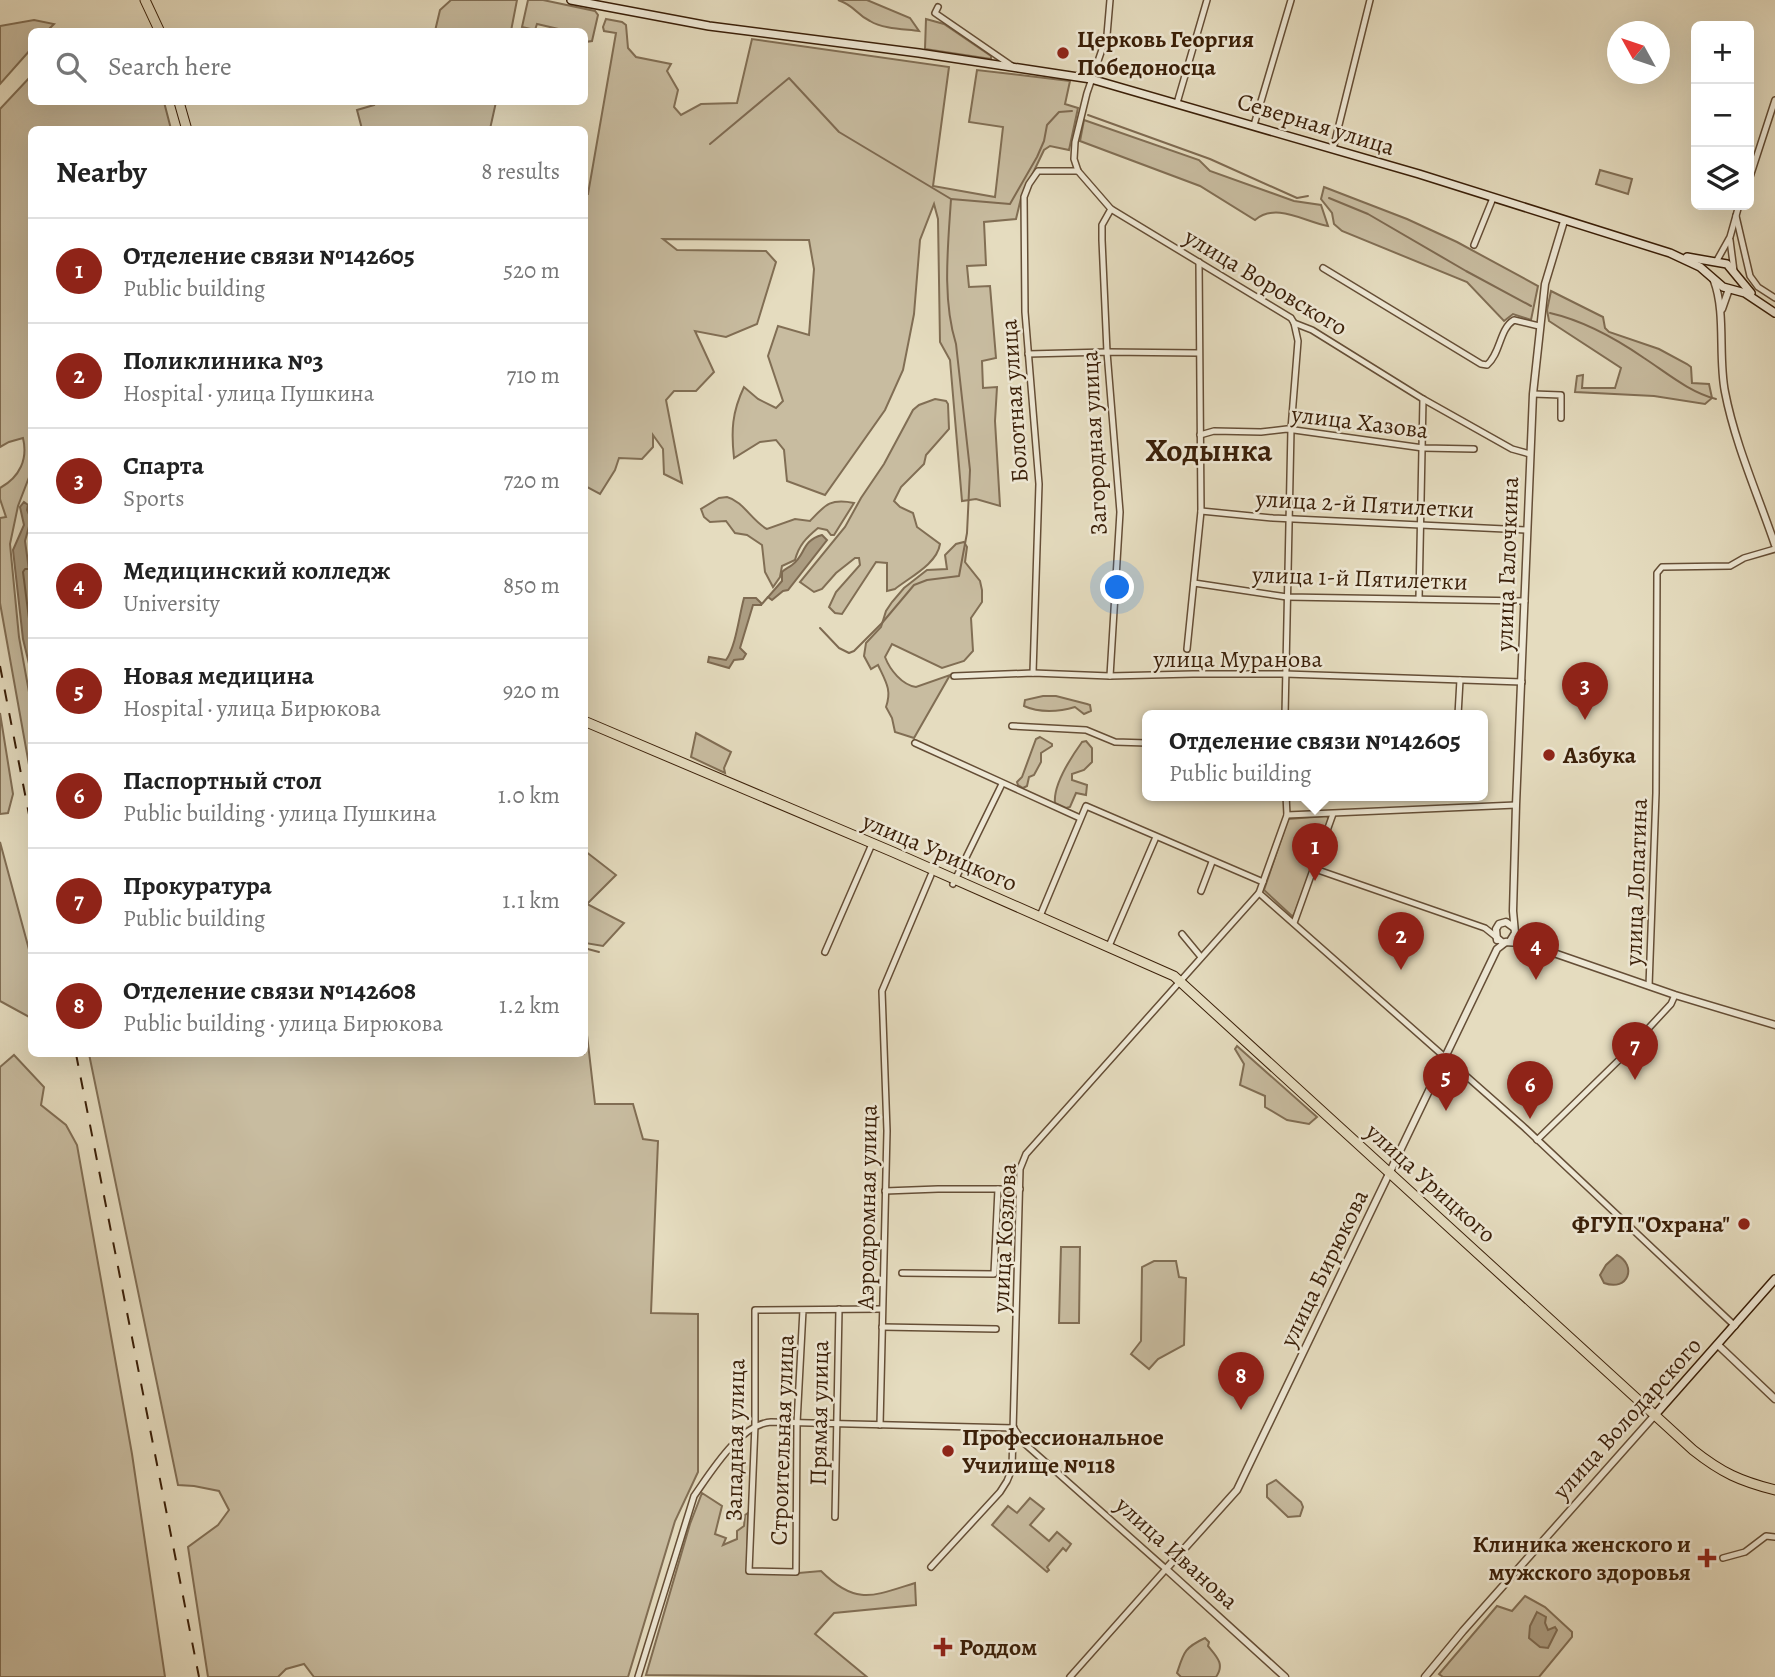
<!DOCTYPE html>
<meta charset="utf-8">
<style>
:root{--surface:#fff;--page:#f2f2f2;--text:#222;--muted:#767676;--line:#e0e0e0;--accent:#8f2418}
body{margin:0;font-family:Alegreya,serif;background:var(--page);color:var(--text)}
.controls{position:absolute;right:21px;top:21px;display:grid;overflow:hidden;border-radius:10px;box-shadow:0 7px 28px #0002}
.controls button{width:63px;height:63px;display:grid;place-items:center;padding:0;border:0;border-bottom:2px solid var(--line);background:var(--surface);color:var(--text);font:35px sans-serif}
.compass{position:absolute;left:1607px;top:21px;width:63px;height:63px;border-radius:50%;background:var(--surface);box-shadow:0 7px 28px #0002;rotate:310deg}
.you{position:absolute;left:1118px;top:588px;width:24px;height:24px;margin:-18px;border:5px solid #fff;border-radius:50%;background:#1a73e8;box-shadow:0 0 0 10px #1a73e833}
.badge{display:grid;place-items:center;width:46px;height:46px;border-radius:50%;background:var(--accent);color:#fff;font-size:23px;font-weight:700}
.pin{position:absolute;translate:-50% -58px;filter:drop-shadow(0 2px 4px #0008)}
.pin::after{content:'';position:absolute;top:37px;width:24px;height:21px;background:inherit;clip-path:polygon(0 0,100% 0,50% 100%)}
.popup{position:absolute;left:1142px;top:710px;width:346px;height:91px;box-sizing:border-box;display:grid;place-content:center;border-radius:10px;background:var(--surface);filter:drop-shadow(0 2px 5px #0005);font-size:23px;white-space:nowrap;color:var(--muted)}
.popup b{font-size:26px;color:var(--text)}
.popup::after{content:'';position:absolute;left:50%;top:100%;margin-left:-14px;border:14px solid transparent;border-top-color:var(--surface)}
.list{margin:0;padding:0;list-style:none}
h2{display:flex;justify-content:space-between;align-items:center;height:91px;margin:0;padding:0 28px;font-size:30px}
h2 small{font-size:23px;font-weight:400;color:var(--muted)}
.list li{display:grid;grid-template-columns:46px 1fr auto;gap:21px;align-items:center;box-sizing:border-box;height:105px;padding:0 28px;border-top:2px solid var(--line)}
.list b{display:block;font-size:26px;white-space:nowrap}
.list p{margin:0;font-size:23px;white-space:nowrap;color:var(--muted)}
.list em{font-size:23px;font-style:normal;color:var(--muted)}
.icon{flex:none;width:38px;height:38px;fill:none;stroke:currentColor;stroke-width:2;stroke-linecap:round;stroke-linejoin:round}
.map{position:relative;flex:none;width:1775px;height:1677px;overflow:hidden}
.search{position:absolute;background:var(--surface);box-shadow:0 7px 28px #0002;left:28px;top:28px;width:560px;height:77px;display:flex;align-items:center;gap:18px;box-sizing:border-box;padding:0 24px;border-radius:10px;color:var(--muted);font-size:26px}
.panel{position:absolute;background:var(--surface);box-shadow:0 7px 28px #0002;left:28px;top:126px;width:560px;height:931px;border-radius:10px}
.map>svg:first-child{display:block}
.green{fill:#c8bca0;stroke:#816e54;stroke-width:2}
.water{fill:#ab9c81;stroke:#7e6a51;stroke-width:2}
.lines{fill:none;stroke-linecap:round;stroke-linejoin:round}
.shore{stroke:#725e44;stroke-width:2}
.stream{stroke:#7e6a51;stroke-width:2}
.minor-casing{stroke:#654e36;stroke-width:8}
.tertiary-casing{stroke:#654e36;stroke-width:9}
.secondary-casing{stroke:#3a1f08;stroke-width:10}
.trunk-casing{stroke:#3a1f08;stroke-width:11}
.minor{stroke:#eee8d5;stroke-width:5}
.tertiary{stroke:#eee8d5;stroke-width:6}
.secondary{stroke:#eee8d5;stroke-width:7}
.trunk{stroke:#e5dcbf;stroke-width:9}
.rail{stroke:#3a1f08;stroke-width:2;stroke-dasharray:12 12;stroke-linecap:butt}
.poi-dot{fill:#8f2418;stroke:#eee8d5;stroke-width:2.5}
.labels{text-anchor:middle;stroke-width:5;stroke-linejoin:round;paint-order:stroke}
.poi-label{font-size:24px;font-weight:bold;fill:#3a1f08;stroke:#eee8d5;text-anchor:start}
.street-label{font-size:24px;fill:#3a1f08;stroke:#eee8d5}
.district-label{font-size:32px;font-weight:bold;fill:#3a1f08;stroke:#eee8d5}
</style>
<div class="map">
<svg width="1775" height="1677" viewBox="0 0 1775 1677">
<rect width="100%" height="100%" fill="#e5dcbf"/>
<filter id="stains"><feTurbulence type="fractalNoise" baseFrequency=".00286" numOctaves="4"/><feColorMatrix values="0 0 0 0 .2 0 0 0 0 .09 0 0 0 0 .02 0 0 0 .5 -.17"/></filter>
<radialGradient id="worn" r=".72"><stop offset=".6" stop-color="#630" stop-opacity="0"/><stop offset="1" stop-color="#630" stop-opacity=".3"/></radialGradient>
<g class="green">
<path d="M451,0H517L511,31H435L440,10Z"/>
<path d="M528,0H543L595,11L598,15L592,41L585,42L584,32L567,31L537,24L535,30L522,27Z"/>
<path d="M838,0H867L910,18L919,31C904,29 883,29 870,21C855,14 856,6 838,0Z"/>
<path d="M606,19L622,22L626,25L628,48L636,57L671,64L667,71L678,90L674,107L681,115L701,104L737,103L752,39L949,67L933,186L995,197L1003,127L969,122L977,70L1070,81L1065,104L1078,108L1069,150L1050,146L1044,150L1021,198L1016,219L984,222L986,265L967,266L969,287L990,286L996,358L982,361L983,388L997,387L995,421L1000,506L976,499L962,501L950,360L940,342L938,219L934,204L920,240L914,314L903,370L885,410L825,495L787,481L784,450L776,440L760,442L734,458C731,431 732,412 744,387L758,399L776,408L783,401L768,356L778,326L809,335L814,269L809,240L663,239L677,250L766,251L776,262L757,324L726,337L695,331L714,372L696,391H674L666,400L682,483L664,474L663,449L653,435V447L642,459L619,458L615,470L600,494L585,486L584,194H588L616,33L604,31L603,27Z"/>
<path d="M926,19L944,24L991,56V59L925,49Z"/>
<path d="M34,20L54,24L47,31L32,32L31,49L0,84V26Z"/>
<path d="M31,76L32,102H164L171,129L32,130L31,472L18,506L10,544L19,637L31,703V776L0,603V518L6,517L0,499V488C20,477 28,459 23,438L9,442L0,447V109Z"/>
<path d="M373,102H496L490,129H362L357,110L374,105Z"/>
<path d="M1084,120L1199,160L1210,171L1294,201L1321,205L1328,226C1305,222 1276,202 1255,220L1200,186L1080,141Z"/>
<path d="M1600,170L1632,179L1628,194L1596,184Z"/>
<path d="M1324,187L1407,219L1457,242L1538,286L1531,320L1513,314L1504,321L1467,282L1342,231L1334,224L1332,213L1321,199Z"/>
<path d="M1551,291L1603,317L1605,328L1609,332L1659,349L1687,364L1691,367L1692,383L1709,384L1712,398L1705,404L1654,396L1575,392L1577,376L1583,375L1582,388H1615L1621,368L1549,321L1547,310Z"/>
<path d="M935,399L946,401L948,404L949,429L926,455L924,464L901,487L894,501L900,507L913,513L917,527L940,544C937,564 910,577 895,589L887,591V563L876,562L842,614L835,613L829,607L836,592L860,565L859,558H855L836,573L822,589L814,592L800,582L845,527L861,498L884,464L913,410L919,405Z"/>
<path d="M727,497C743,501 752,521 767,529L795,519L810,521C825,505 830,498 854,503L834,535H831L827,530L818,528C806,538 799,545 795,560L782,566L780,577L773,587L765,572L762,545L747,535L735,533L726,521L710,522L704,517L701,509L719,498Z"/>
<path d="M964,542L967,547L965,562L980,581L982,590V602L971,618L973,651L964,661L942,668L892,644L885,657C890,670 902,685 916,687L950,675L914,738L895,732L892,718L886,707C892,690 886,682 878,665L871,669L864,656L866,643L881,627L886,611L892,602L904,588L927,570L947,569L945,555L956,544Z"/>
<path d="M1043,696H1056L1087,704L1090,705L1091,711L1084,714L1075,707C1059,712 1039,713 1024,706L1025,700Z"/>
<path d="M0,713L13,794L8,813L0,814Z"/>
<path d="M696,733L731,752L724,768L725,773L691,757Z"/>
<path d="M1040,737L1052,744V746L1041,753V762L1034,775L1029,777L1027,786L1023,788L1018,785L1017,782L1022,777L1036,739Z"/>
<path d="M1086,741L1092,748V762L1084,770L1072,774V780L1087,785L1086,795L1076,793L1070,807L1066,808L1055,803C1053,785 1072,756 1082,742Z"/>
<path d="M1327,816L1329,820L1319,846L1316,848L1318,850L1294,915L1292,916L1264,890L1288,819Z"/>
<path d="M0,842L31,957V1018L0,1001Z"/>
<path d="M585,851L616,875L587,904L624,923L603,946L585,943Z"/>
<path d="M585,1034L587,1035L595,1104H633L643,1139L658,1141L651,1313L698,1314V1472L675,1521L628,1677H314L304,1664L286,1669L278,1677H208L188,1547L218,1525L229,1510L219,1491L194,1486L178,1485L89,1054H584Z"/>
<path d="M1237,1046L1317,1117L1309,1124L1287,1120L1265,1107V1096L1240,1085L1244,1064L1235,1049Z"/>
<path d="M14,1055L44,1087L41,1105L66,1125L77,1145L132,1454L165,1677H0V1067Z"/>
<path d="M1061,1247H1080L1079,1323H1059Z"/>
<path d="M1154,1261H1176L1179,1277L1186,1278L1184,1345L1158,1359L1149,1369L1131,1354L1141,1341L1142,1267Z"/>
<path d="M1276,1480L1301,1502L1303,1507L1300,1516L1288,1517L1267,1497V1485Z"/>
<path d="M702,1493L722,1506L715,1534L726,1538L723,1545L737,1539V1531L744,1526L745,1515L748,1513L747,1572L787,1574L821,1571C856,1606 873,1596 915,1583L916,1605L834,1613L815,1634L867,1677L646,1675L690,1524Z"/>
<path d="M1030,1498L1044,1509L1030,1525L1049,1541L1057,1532L1071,1544L1066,1551L1063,1548L1047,1567L1049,1570L1047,1572L992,1525L1008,1506L1017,1513Z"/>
<path d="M1525,1596L1545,1607L1572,1632V1637L1539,1677H1443L1439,1674L1497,1606L1512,1611Z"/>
<path d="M1205,1638L1209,1642L1208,1646C1217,1657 1225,1664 1216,1677H1181L1177,1673C1184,1652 1184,1648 1205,1638Z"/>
</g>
<g class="water">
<path d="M24,502L28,505L27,510L31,519L25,541L31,584V672L23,639L13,550L24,525L20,507Z"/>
<path d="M822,535L827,540L788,590L783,591L772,600L768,597L782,581V572C785,569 788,568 792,565C806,555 801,541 822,535Z"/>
<path d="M744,598H756L761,603V605H753L740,648L746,654L743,659L734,660L729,668L708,662L709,657L726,660C736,646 739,616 744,598Z"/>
<path d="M1617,1255C1637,1265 1629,1292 1604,1283L1600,1275L1606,1265Z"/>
<path d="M1537,1612L1546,1617L1545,1623L1548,1630L1555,1627L1557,1630L1548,1648L1540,1647L1529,1638L1530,1626Z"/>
</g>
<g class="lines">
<path class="shore" d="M32,569H25L23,572L32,642"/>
<g class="stream">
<path d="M1088,115L1210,159L1297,198L1308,196"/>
<path d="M710,144L789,78L839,132L951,199"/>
<path d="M1329,198L1368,214L1466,271L1531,306"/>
<path d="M1550,313C1585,321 1615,338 1644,358C1667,373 1689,392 1716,399"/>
<path d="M761,605L768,597"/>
<path d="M820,628L839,648L849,653L854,651L882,623L914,585L927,580L959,576L967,533L970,470L956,344C942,299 948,246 951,199L1010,204L1037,157L1044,141L1047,125L1059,112L1072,111"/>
<path d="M584,948L599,952"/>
</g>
<g class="minor-casing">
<g id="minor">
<path d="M1110,0L1107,35L1087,93L1075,142L1074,159L1078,171L1111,209L1291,318L1294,323L1312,330L1423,399L1512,449L1530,454"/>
<path d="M938,7L935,13L1012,66"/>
<path d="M1177,103L1207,0"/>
<path d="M1254,125L1291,0"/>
<path d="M1333,149L1370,0"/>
<path d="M1749,180L1775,100"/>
<path d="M1736,216L1750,276L1758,287L1775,298"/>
<path d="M1730,240L1734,271"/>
<path d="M1474,245L1493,198"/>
<path d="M1716,262L1730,237L1739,205"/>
<path d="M1323,268L1481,364L1487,365C1501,353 1499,329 1514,320L1539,326"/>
<path d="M1028,354L1107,352L1199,353"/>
<path d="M1533,394L1561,395V418"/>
<path d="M1200,435L1214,431L1261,432L1287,429L1423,448L1474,449"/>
<path d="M1201,511L1273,518L1527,530"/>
<path d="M1194,583L1287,597L1525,601"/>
<path d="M1419,599L1423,399"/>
<path d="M1187,649L1201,511L1199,262"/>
<path d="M1033,673L1039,484L1025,312L1024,197L1029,184L1038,171H1078"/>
<path d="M954,676L1033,673L1110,676L1193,674H1285L1522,682"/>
<path d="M1110,676L1120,512L1107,352L1102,240V225L1111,209"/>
<path d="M1285,715L1291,429L1298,341L1294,323"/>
<path d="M1458,715L1460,680"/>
<path d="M1012,726L1086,730L1115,742L1147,743"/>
<path d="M915,743L1080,818"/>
<path d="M1287,815L1516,805"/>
<path d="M1315,869L1485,928L1495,936"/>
<path d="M953,884L1002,784"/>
<path d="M1201,891L1212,862"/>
<path d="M1259,893L1525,1128L1735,1326"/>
<path d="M1040,916L1086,806L1263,882"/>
<path d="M1294,923L1333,814"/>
<path d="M1182,934L1201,957"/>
<path d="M1109,946L1156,837"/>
<path d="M825,952L872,844"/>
<path d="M1649,986L1656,793L1657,573L1662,567L1730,566L1744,558L1775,549"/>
<path d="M1537,1140L1621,1058L1671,1004L1675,995"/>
<path d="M885,1191L938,1189H1020"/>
<path d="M902,1273L994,1274L998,1189"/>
<path d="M803,1310L797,1423L796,1572L749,1571L755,1425V1310L882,1309"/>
<path d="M882,1327L996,1329"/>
<path d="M880,1425L887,1131L882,991L931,875"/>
<path d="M1015,1430L1025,1444L1166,1569L1070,1677"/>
<path d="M835,1517L839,1309"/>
<path d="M1723,1558L1745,1552L1766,1536L1775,1537"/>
<path d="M931,1567L1000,1492L1007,1481L1012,1469L1020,1169L1026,1154L1259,893L1287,815L1286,795"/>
<path d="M638,1677L694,1496C711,1472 740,1424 771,1422L1014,1428"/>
</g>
</g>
<g class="tertiary-casing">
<g id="tertiary">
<path d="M1714,281C1726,313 1718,357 1725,392C1735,444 1758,495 1775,545"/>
<path d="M1722,309L1729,289"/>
<path d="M1497,938L1502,942L1525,943L1675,995L1775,1025"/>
<path d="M1497,940L1496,929L1499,924L1506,922L1513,927"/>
<path d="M1510,941L1515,933L1513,911L1516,805L1533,394L1545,284L1564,221"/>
<path d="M1718,1345L1775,1399"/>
<path d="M1285,1677L1166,1569L1237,1490L1497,949L1506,942"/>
<path d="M1425,1677L1463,1631L1654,1416"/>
</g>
</g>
<g class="secondary-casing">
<g id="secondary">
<path d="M571,0L709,26L919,53L1091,79L1419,174L1670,253L1700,267L1723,287L1745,293L1775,313"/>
<path d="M1687,257L1727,264L1751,293"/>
<path d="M1654,1416L1775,1279"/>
</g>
</g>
<g class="trunk-casing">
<g id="trunk">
<path d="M145,0L160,32"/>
<path d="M179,102L187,130"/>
<path d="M584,721L893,852L1174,976L1693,1450C1722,1473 1740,1481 1775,1490"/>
</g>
</g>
<use href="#minor" class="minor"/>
<use href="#tertiary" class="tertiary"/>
<use href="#secondary" class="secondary"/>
<use href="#trunk" class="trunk"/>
<g class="rail">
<path d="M0,666L32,830"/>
<path d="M76,1054L199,1677"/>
</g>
</g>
<g class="poi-dot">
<circle cx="1063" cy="53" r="7"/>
<circle cx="1549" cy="755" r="7"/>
<circle cx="1744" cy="1224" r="7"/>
<circle cx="948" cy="1451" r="7"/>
<path d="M1703.5 1547.5h7v7h7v7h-7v7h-7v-7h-7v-7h7z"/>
<path d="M939.5 1636.5h7v7h7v7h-7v7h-7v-7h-7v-7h7z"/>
</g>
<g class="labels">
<g class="poi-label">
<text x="1077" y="47">Церковь Георгия<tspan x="1077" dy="28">Победоносца</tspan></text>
<text x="1563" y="763">Азбука</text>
<text x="1730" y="1232" text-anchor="end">ФГУП "Охрана"</text>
<text x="962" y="1445">Профессиональное<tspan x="962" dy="28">Училище №118</tspan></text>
<text x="1691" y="1552" text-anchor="end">Клиника женского и<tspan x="1691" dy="28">мужского здоровья</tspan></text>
<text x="959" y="1655">Роддом</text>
</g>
<g class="street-label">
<text transform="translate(1316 124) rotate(17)" y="8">Северная улица</text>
<text transform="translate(1266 282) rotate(31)" y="8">улица Воровского</text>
<text transform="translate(1014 401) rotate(-94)" y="8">Болотная улица</text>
<text transform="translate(1360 422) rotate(7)" y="8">улица Хазова</text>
<text transform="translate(1094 443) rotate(-93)" y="8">Загородная улица</text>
<text transform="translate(1365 504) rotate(3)" y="8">улица 2-й Пятилетки</text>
<text transform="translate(1507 564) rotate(-88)" y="8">улица Галочкина</text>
<text transform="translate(1360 578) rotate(2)" y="8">улица 1-й Пятилетки</text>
<text x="1238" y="667">улица Муранова</text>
<text transform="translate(940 852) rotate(23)" y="8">улица Урицкого</text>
<text transform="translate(1636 882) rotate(-88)" y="8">улица Лопатина</text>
<text transform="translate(1431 1183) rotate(42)" y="8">улица Урицкого</text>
<text transform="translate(867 1207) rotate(-89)" y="8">Аэродромная улица</text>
<text transform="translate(1004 1238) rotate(-87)" y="8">улица Козлова</text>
<text transform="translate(1324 1268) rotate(-64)" y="8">улица Бирюкова</text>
<text transform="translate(819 1413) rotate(-89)" y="8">Прямая улица</text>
<text transform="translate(1627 1418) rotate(-48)" y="8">улица Володарского</text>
<text transform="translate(735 1440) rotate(-89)" y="8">Западная улица</text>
<text transform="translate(782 1440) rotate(-88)" y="8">Строительная улица</text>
<text transform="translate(1177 1553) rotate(42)" y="8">улица Иванова</text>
</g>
<g class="district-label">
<text x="1209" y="461">Ходынка</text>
</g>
</g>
<rect width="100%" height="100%" filter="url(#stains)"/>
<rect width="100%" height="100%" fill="url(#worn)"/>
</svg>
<div class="controls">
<button>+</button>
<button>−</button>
<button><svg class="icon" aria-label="layers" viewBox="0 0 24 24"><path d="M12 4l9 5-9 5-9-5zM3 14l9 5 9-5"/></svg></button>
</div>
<svg class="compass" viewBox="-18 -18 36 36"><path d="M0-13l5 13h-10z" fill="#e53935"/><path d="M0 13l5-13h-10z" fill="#767676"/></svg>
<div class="you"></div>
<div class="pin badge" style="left:1315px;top:881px">1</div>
<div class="popup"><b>Отделение связи №142605</b>Public building</div>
<div class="pin badge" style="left:1401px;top:970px">2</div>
<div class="pin badge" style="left:1585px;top:720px">3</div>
<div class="pin badge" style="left:1536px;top:980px">4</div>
<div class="pin badge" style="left:1446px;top:1111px">5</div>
<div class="pin badge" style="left:1530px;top:1119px">6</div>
<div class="pin badge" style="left:1635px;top:1080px">7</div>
<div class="pin badge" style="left:1241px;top:1410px">8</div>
<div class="search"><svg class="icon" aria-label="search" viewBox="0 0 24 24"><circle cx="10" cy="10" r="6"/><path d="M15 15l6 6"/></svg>Search here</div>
<section class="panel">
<h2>Nearby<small>8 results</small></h2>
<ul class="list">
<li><span class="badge">1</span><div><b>Отделение связи №142605</b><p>Public building</p></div><em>520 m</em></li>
<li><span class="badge">2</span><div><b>Поликлиника №3</b><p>Hospital · улица Пушкина</p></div><em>710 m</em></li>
<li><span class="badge">3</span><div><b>Спарта</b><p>Sports</p></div><em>720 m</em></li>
<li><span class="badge">4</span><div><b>Медицинский колледж</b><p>University</p></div><em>850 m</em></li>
<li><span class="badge">5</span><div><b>Новая медицина</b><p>Hospital · улица Бирюкова</p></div><em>920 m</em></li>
<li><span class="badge">6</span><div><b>Паспортный стол</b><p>Public building · улица Пушкина</p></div><em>1.0 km</em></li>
<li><span class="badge">7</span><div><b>Прокуратура</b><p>Public building</p></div><em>1.1 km</em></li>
<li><span class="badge">8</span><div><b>Отделение связи №142608</b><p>Public building · улица Бирюкова</p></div><em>1.2 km</em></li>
</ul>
</section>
</div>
